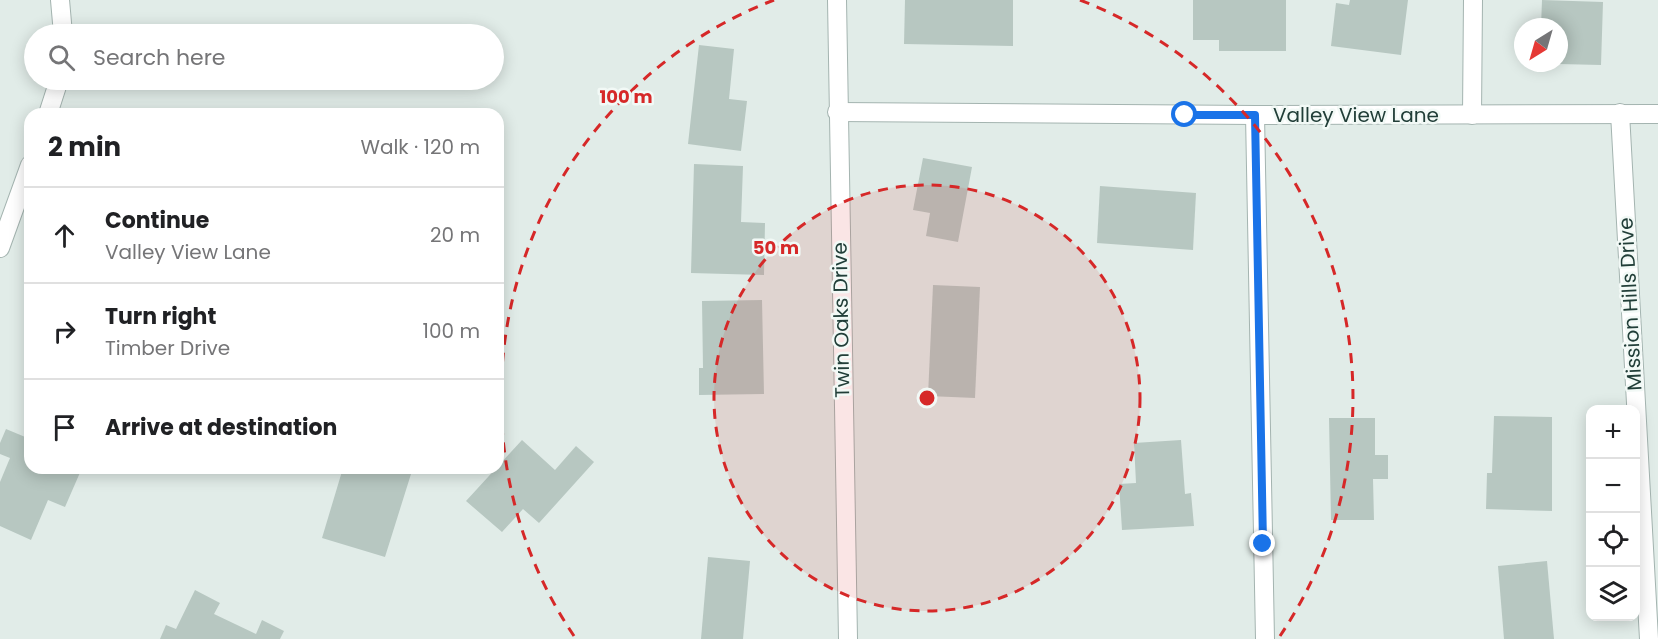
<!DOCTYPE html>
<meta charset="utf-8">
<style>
:root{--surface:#fff;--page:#f2f2f2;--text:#202124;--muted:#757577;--line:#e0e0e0}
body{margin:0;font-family:Poppins,sans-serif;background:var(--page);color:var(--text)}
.controls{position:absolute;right:18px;bottom:18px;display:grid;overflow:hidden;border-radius:12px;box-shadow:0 3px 15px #0003}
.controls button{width:54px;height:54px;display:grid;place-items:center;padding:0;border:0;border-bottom:2px solid var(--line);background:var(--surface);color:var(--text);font:30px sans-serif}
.compass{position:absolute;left:1514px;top:18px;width:54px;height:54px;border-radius:50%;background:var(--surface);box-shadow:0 3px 15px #0003;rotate:217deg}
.stop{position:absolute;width:18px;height:18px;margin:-14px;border:4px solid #1a73e8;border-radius:50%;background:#fff}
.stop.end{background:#1a73e8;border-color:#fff;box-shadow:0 2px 6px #0008}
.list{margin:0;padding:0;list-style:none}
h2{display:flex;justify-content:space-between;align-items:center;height:78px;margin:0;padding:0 24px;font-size:26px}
h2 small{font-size:20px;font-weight:400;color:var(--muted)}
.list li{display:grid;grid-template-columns:39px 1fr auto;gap:18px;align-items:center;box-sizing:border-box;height:96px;padding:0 24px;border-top:2px solid var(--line)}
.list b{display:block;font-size:22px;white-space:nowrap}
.list p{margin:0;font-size:20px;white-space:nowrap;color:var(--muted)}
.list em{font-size:20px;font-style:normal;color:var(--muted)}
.icon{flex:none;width:33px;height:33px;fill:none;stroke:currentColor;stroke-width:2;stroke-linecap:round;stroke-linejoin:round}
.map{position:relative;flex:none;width:1658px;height:639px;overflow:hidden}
.search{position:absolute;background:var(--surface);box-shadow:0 3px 15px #0003;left:24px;top:24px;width:480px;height:66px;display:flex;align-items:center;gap:15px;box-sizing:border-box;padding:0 21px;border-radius:33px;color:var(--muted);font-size:22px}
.panel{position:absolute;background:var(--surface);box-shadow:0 3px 15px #0003;left:24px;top:108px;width:480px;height:366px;border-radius:18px}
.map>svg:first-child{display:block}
.building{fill:#b7c7c1}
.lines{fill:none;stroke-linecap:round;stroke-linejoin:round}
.minor-casing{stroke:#a4b4b0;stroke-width:20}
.minor{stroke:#fff;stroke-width:18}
.route{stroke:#1a73e8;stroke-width:8}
.ring{fill:none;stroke:#d62828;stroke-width:3;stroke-dasharray:10 8}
.labels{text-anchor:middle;stroke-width:5;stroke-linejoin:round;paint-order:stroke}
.street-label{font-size:20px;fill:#213e38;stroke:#f2f9f6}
.centre{fill:#d62828;stroke:#f2f9f6;stroke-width:3}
.ring-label{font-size:18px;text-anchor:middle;font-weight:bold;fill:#d62828;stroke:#f2f9f6;stroke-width:5;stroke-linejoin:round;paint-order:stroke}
</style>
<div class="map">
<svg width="1658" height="639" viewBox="0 0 1658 639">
<rect width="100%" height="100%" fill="#e1ece8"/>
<g class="building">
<path d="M905,0H1013V46L904,44Z"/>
<path d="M1193,0H1286V51H1219V40H1193Z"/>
<path d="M1350,0H1408L1401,55L1331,46L1336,3L1349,5Z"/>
<path d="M1542,0L1603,2L1601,65L1559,64V27H1541Z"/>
<path d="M699,45L734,49L729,99L747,101L741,151L688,144Z"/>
<path d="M923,158L972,167L958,242L926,236L930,213L913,210Z"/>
<path d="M694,164L743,166L741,222L765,223L764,275L691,273Z"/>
<path d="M1100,186L1196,193L1193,250L1097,243Z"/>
<path d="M933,285L980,287L975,398L928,396Z"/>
<path d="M762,300L764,394L699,395V368H703L702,301Z"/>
<path d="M1494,416L1552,417V511L1486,509L1487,473H1492Z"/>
<path d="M1329,418H1375V455H1388V479H1373L1374,520H1331Z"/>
<path d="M6,429L30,439V468H82L65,507L48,500L31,540L0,526V482L10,458L0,454V443Z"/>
<path d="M522,440L555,470L576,446L594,462L539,523L523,509L502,532L466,501Z"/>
<path d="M1181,440L1185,494L1191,493L1194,526L1122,530L1119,484L1136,483L1134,443Z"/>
<path d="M343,468L371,473L373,468H391L411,474L385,557L322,538Z"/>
<path d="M708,557L750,561L743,639H701Z"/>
<path d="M1547,561L1554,639H1504L1498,566Z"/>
<path d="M195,590L220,603L214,614L256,634L262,620L284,631L280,639H160L166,625L176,629Z"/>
</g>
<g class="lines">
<g class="minor-casing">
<g id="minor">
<path d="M60,0L63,34"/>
<path d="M837,0L848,639"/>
<path d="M837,112L1255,115L1658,114"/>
<path d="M1620,113L1649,639"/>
<path d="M48,114L59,80"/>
<path d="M1255,115L1265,639"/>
<path d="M1472,115L1473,0"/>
<path d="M0,248L30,165"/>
</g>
</g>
<use href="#minor" class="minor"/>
</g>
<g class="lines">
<path class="route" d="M1185,115H1255L1263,544"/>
</g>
<circle cx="927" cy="398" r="213" fill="#d62828" fill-opacity=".12"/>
<g class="ring">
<circle cx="927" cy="398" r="213"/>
<path d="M574 636A426 426 0 0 1 774 0M1080 0A426 426 0 0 1 1280 636"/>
</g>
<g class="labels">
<g class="street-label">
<text x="1356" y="122">Valley View Lane</text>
<text transform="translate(1630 304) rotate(-93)" y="7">Mission Hills Drive</text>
<text transform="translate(841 320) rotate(-91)" y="7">Twin Oaks Drive</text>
</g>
</g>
<circle cx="927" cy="398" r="9" class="centre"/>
<g class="ring-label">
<text x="626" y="103">100 m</text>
<text x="776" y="254">50 m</text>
</g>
</svg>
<div class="controls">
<button>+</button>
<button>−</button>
<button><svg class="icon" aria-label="locate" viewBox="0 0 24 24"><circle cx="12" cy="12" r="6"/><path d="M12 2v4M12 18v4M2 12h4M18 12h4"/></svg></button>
<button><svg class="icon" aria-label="layers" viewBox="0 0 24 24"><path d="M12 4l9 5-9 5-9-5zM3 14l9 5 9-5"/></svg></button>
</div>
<svg class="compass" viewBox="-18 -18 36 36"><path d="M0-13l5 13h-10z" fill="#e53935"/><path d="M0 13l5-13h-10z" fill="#757577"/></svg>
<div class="stop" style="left:1185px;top:115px"></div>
<div class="stop end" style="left:1263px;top:544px"></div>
<div class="search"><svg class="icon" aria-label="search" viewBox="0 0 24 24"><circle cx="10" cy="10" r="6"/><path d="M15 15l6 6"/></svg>Search here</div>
<section class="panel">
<h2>2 min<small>Walk · 120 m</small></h2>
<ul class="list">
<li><svg class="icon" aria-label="ahead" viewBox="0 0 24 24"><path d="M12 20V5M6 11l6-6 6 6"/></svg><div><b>Continue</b><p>Valley View Lane</p></div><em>20 m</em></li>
<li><svg class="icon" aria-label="right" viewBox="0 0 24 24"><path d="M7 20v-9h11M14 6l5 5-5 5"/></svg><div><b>Turn right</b><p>Timber Drive</p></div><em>100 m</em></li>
<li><svg class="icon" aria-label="arrive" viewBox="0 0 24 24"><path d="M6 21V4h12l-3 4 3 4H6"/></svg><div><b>Arrive at destination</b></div></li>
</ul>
</section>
</div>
